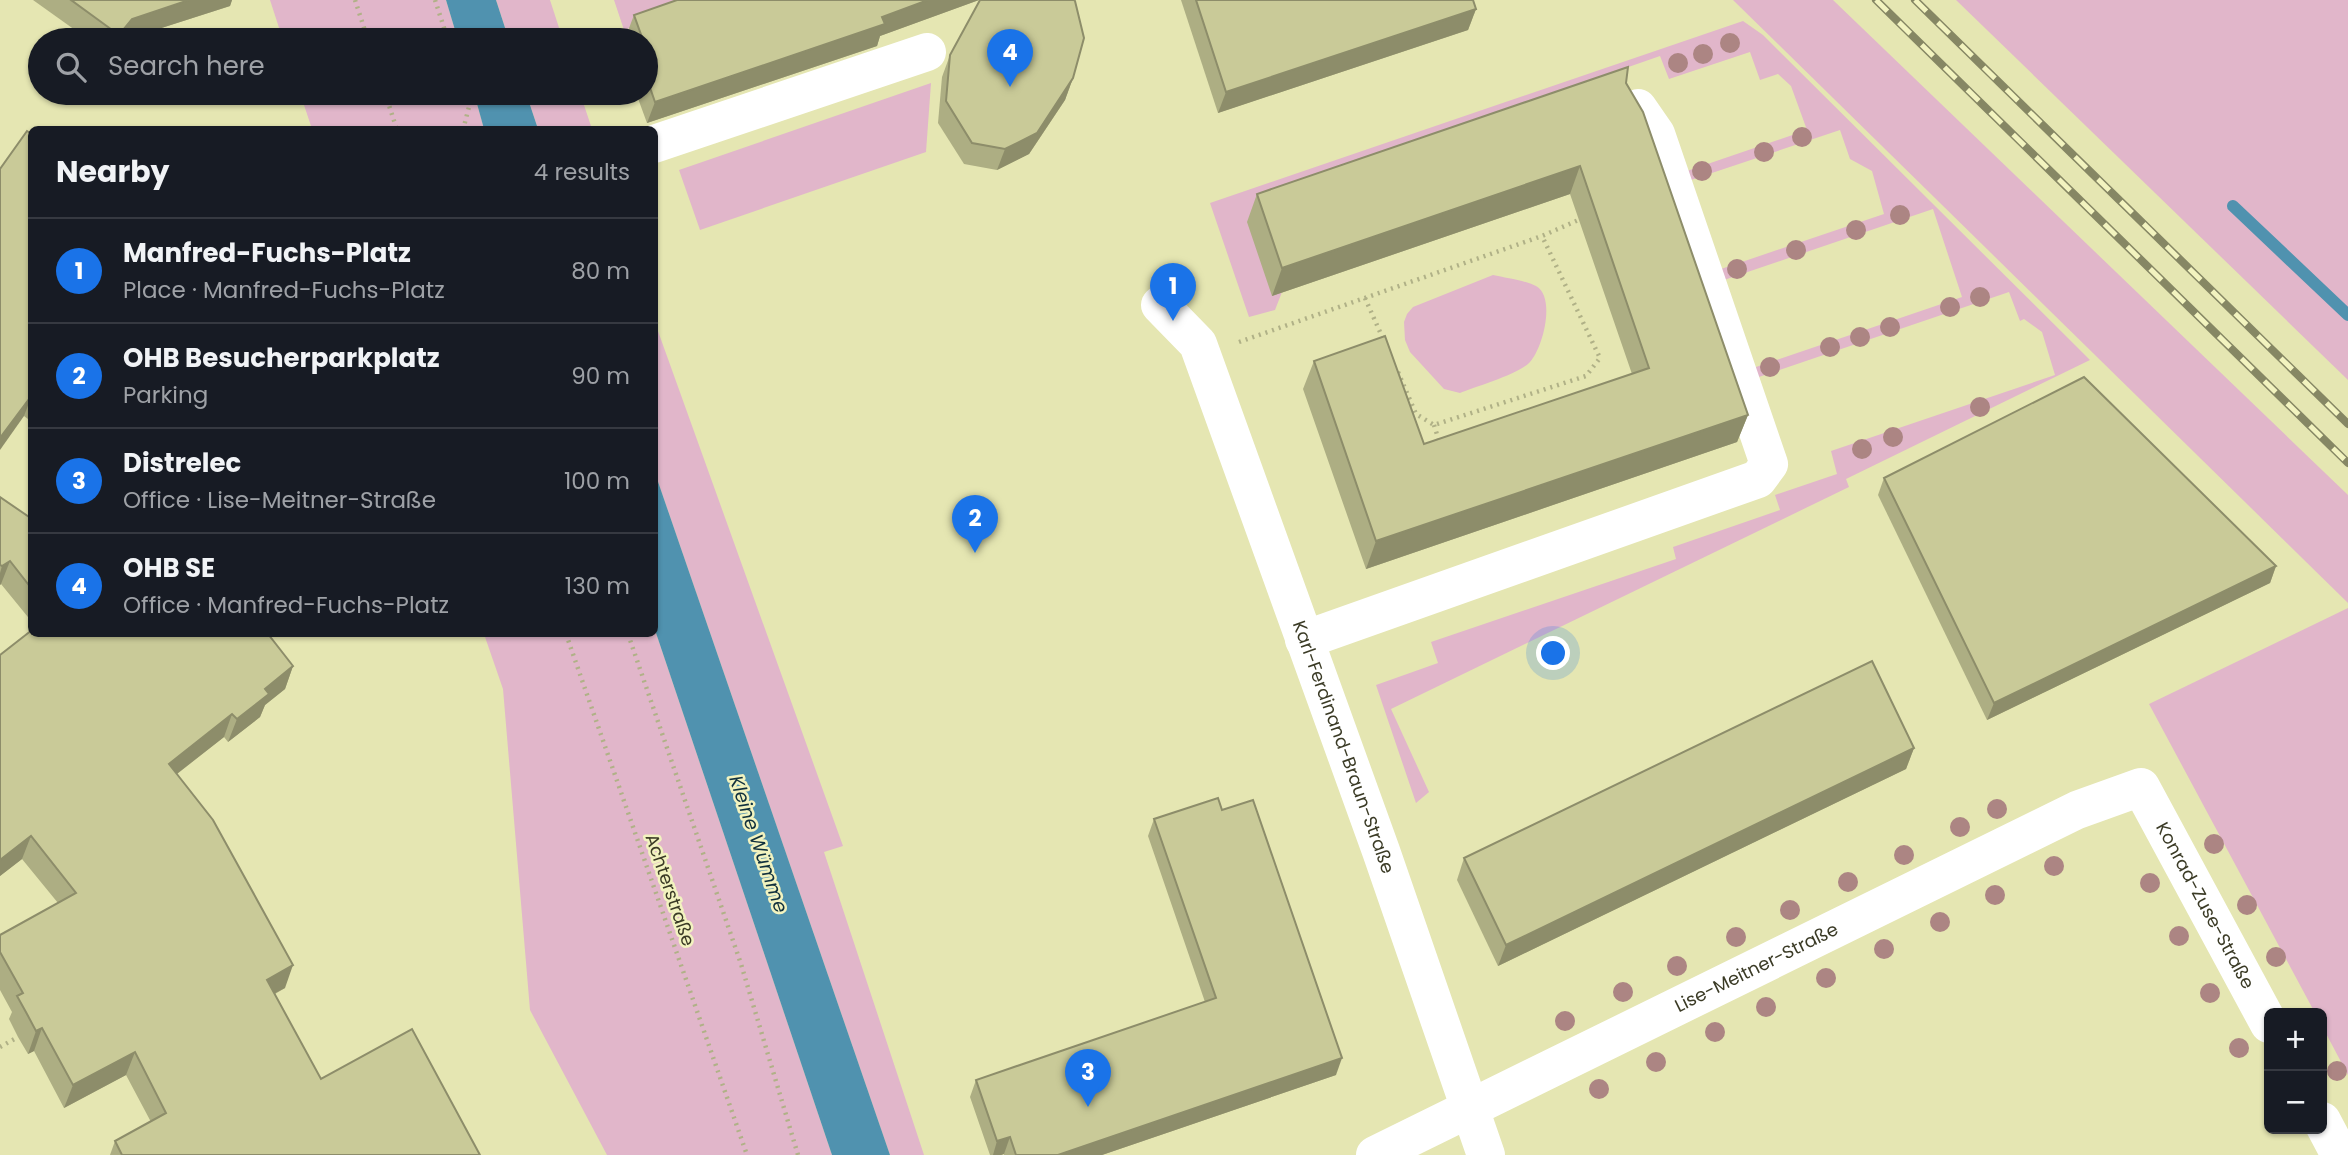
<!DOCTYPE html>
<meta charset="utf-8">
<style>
:root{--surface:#171b24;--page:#242831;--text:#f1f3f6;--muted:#9ea1a6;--line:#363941;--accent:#1a73e8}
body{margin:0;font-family:Poppins,sans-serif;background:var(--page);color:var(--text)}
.controls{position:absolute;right:21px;bottom:21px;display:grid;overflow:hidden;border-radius:10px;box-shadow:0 2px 5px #0004}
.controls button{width:63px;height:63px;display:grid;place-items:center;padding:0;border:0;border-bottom:2px solid var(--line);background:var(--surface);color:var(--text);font:35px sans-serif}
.you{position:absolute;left:1554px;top:654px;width:24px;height:24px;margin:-18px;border:5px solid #fff;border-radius:50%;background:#1a73e8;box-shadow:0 0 0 10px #1a73e833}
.badge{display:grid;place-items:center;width:46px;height:46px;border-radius:50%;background:var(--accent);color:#fff;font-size:23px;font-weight:700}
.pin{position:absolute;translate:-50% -58px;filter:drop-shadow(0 2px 4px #0008)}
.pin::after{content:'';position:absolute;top:37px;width:24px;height:21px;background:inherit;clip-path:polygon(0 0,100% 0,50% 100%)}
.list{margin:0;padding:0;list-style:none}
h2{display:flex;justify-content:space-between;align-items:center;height:91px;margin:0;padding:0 28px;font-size:30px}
h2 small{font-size:23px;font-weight:400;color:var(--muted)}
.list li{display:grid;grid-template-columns:46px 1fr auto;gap:21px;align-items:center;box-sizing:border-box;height:105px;padding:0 28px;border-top:2px solid var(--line)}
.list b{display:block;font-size:26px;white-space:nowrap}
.list p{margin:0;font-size:23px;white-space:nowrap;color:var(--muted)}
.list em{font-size:23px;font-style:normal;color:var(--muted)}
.icon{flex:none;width:38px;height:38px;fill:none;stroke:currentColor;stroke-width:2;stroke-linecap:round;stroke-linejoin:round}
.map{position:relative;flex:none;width:2348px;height:1155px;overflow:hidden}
.search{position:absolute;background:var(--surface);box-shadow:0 2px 5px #0004;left:28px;top:28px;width:630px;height:77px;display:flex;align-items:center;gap:18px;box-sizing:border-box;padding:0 24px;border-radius:38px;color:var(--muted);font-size:26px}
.panel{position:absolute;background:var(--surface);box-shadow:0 2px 5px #0004;left:28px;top:126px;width:630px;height:511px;border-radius:10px}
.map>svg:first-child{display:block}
.green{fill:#e1b6ca}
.water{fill:#5092af}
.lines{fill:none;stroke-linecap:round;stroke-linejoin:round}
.stream{stroke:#5092af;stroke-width:12}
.path{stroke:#b0b187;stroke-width:4.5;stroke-dasharray:2 5;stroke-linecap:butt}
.minor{stroke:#fff;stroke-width:38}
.rail-casing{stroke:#868764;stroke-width:8}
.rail{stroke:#f2f3bf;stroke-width:5;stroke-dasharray:16;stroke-linecap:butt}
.tree{fill:#ac8583}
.wall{fill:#adae83}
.shaded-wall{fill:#8d8d6a}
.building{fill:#c9ca98;stroke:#8d8d6a;stroke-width:2}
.labels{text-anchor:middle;stroke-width:5;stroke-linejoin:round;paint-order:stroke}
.street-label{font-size:18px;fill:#3b3b26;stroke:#f2f3bf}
.water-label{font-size:19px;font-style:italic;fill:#10303d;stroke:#f2f3bf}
</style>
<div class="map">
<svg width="2348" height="1155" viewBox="0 0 2348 1155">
<rect width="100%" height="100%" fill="#e5e6b2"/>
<g class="green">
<path d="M270,0H446L458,40H283Z"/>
<path d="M496,0H550L563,40H509Z"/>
<path d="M614,0H714L624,30Z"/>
<path d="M1733,0H1833L2348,495V603Z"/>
<path d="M1956,0H2348V380Z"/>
<path d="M1743,21L1763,35L2090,360L1846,479L1849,487L1391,709L1429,792L1416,803L1376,685L1438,663L1431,642L1676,559L1673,547L1780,510L1775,495L1837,474L1831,451L2055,375L2042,332L2024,319L2020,321L2009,292L1756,378L1753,368L1962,297L1933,209L1724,280L1721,269L1884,214L1872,171L1850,159L1840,130L1691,180L1687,171L1807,130L1791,86L1778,74L1760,80L1750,52L1669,79L1660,56L1617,71L1272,295L1282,292L1275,310L1249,317L1210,203Z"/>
<path d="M931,83L926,152L700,230L679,170Z"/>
<path d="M300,93H474L484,129H312Z"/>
<path d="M526,93H580L592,129H538Z"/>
<path d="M1493,275C1506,278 1524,280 1536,286C1556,297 1543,348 1530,362C1519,374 1477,386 1460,393L1444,389L1410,352L1405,340L1404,322L1407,314L1413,307Z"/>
<path d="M654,320L843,846L824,852L924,1155H890L655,473Z"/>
<path d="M2348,608V1075L2322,1026V1013H2315L2149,704Z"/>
<path d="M655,630L832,1155H607L530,1010L503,689L484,634H654Z"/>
</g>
<g class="water">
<path d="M446,0H496L509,40H458Z"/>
<path d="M474,93H526L538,129H484Z"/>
<path d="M655,473L890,1155H832L655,630Z"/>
</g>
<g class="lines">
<path class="stream" d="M2233,206L2348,315"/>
<g class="path">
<path d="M355,0L368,40"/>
<path d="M435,0L448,40"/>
<path d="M385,93L397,130"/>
<path d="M463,130L470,103L466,93"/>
<path d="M1365,298L1384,341"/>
<path d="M1239,342L1542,236L1583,218"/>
<path d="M1398,372L1416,414L1434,425L1586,376L1600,358L1542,236"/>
<path d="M1434,425L1440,444"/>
<path d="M566,634L747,1155"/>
<path d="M628,634L741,964L798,1155"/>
<path d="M0,1047L18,1037"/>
</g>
<g class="minor">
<path d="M654,144L927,52"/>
<path id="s1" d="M1160,305L1198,344L1381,851L1486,1155"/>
<path d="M1304,640L1758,479L1769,464L1656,134L1638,108"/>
<path d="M2322,1121L2340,1155"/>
<path id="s2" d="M1375,1155L2077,810L2141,787L2269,1024"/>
</g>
<g class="rail-casing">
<g id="rail">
<path d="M1876,0L2348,463"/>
<path d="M1915,0L2348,424"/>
</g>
</g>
<use href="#rail" class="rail"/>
</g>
<g class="tree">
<circle cx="1730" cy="43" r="10"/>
<circle cx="1703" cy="54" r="10"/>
<circle cx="1678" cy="63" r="10"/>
<circle cx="1802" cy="137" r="10"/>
<circle cx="1764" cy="152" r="10"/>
<circle cx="1702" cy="171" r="10"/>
<circle cx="1900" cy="215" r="10"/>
<circle cx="1856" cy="230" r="10"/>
<circle cx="1796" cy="250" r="10"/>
<circle cx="1737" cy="269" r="10"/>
<circle cx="1980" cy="297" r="10"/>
<circle cx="1950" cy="307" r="10"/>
<circle cx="1890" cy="327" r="10"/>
<circle cx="1860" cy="337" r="10"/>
<circle cx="1830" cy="347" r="10"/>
<circle cx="1770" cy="367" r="10"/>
<circle cx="1980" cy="407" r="10"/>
<circle cx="1893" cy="437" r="10"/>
<circle cx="1862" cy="449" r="10"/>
<circle cx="1997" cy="809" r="10"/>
<circle cx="1960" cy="827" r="10"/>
<circle cx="2214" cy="844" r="10"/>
<circle cx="1904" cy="855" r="10"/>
<circle cx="2054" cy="866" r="10"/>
<circle cx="1848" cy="882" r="10"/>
<circle cx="2150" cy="883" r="10"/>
<circle cx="1995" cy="895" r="10"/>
<circle cx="2247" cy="905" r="10"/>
<circle cx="1790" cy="910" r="10"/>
<circle cx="1940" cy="922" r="10"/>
<circle cx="2179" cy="936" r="10"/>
<circle cx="1736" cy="937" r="10"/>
<circle cx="1884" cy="949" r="10"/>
<circle cx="2276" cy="957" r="10"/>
<circle cx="1677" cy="966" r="10"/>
<circle cx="1826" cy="978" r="10"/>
<circle cx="1623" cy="992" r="10"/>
<circle cx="2210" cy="993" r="10"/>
<circle cx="1766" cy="1007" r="10"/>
<circle cx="1565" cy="1021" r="10"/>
<circle cx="1715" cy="1032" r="10"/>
<circle cx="2239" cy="1048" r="10"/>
<circle cx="1656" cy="1062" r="10"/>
<circle cx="2337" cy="1071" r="10"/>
<circle cx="1599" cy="1089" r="10"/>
</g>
<g class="wall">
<path d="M33,0H232L230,6L124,40H89Z"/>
<path d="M677,0H979L880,36L877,46L647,123L636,93H646V40H628L626,36L634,15Z"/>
<path d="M1181,0H1473L1476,9L1468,30L1218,113Z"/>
<path d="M950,55L1073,78L1065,100L1029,154L997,170L964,164L938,123L942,77Z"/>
<path d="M1626,83L1748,415L1737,442L1366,569L1303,389L1314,361L1424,444L1632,374L1570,194L1272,296L1247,222L1257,194Z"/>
<path d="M32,134V422L24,416Z"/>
<path d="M1884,478L2276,566L2270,583L1987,720L1878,495Z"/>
<path d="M0,497L32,519V622L1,584L0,585Z"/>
<path d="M0,655L293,666L285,689L265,705L260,717L228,742L224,737L177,774L285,988L275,994L321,1079L480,1155H110L115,1141L151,1122L126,1075L64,1108L34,1051L28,1054L18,1037L9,1019L12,1012L0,990V935L58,903L22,859L0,876Z"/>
<path d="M1914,748L1906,769L1498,966L1457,880L1464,858Z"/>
<path d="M1222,810L1336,1075L1102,1155H1004V1154L1001,1155H990L970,1097L976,1080L1205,1002L1148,836L1154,819Z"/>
</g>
<g class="shaded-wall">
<path d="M189,0H232L230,6L124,40H117L119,35L132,19Z"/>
<path d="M928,0H979L880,36L877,46L647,123L655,102Z"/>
<path d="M1476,9L1468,30L1218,113L1226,92Z"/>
<path d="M1073,78L1065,100L1029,154L997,170L1005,149Z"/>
<path d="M1580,166L1570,194L1272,296L1282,268Z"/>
<path d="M32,395L24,416L0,450V438Z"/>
<path d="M1748,415L1737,442L1366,569L1376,541Z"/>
<path d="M10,561L1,584L0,585V573L2,566Z"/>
<path d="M2276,566L2270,583L1987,720L1994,703Z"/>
<path d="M293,666L285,689L265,705L260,717L228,742L237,719L265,689Z"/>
<path d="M232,714L224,737L160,787L169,764Z"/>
<path d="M1914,748L1906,769L1498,966L1506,945Z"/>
<path d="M31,836L22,859L0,876V860Z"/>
<path d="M293,965L285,988L258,1002L267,980Z"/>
<path d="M42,1028L34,1051L28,1054L36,1031Z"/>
<path d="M135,1052L126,1075L64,1108L73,1085Z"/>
<path d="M1342,1058L1336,1075L1102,1155H1058Z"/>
<path d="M1010,1137L1004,1154L1001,1155H993L997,1141Z"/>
</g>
<g class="building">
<path d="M71,0H189L132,19L119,35Z"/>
<path d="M677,0H928L882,17L885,24L655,102L646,76V68L652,66L646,48V40H643L634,15Z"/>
<path d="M980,0H1074L1075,1L1084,38L1073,78L1037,133L1005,149L972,143L946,101L950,55Z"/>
<path d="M1196,0H1473L1476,9L1226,92Z"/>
<path d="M1628,67L1626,83L1643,112L1748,415L1376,541L1314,361L1385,336L1424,444L1649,368L1580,166L1282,268L1257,194Z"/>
<path d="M27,131L32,134V395L0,438V169Z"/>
<path d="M2084,377L2276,566L1994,703L1884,478Z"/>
<path d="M0,497L32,519V589L10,561L2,566L0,565Z"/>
<path d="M32,630V634H268L293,666L265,689L269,694L237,719L232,714L169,764L213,820L293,965L267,980L321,1079L412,1029L480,1155H122L115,1141L166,1113L135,1052L73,1085L42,1028L36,1031L27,1014L17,996L23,993L0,952V935L76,893L31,836L0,860V655Z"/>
<path d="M1872,661L1914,748L1506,945L1464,858Z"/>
<path d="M1218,798L1222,810L1253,800L1342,1058L1058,1155H1016L1010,1137L997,1141L976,1080L1216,998L1154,819Z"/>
</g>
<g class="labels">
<g class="street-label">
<text dy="6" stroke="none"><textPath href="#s1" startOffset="483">Karl-Ferdinand-Braun-Straße</textPath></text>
<text transform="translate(670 890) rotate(71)" y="6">Achterstraße</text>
<text dy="6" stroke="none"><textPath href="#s2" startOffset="985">Konrad-Zuse-Straße</textPath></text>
<text dy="6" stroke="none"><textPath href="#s2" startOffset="425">Lise-Meitner-Straße</textPath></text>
</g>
<g class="water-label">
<text transform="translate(759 844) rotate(71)" y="7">Kleine Wümme</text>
</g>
</g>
</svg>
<div class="controls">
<button>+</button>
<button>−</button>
</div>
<div class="you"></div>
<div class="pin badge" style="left:1173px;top:321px">1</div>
<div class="pin badge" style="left:975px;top:553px">2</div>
<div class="pin badge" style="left:1088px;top:1107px">3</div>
<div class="pin badge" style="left:1010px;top:87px">4</div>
<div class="search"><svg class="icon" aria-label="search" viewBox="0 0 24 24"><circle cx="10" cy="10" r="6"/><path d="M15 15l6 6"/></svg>Search here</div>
<section class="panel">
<h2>Nearby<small>4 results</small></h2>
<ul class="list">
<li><span class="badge">1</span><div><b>Manfred-Fuchs-Platz</b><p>Place · Manfred-Fuchs-Platz</p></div><em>80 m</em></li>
<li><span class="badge">2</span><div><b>OHB Besucherparkplatz</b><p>Parking</p></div><em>90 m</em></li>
<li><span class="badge">3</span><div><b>Distrelec</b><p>Office · Lise-Meitner-Straße</p></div><em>100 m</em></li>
<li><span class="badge">4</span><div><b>OHB SE</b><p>Office · Manfred-Fuchs-Platz</p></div><em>130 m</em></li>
</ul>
</section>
</div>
